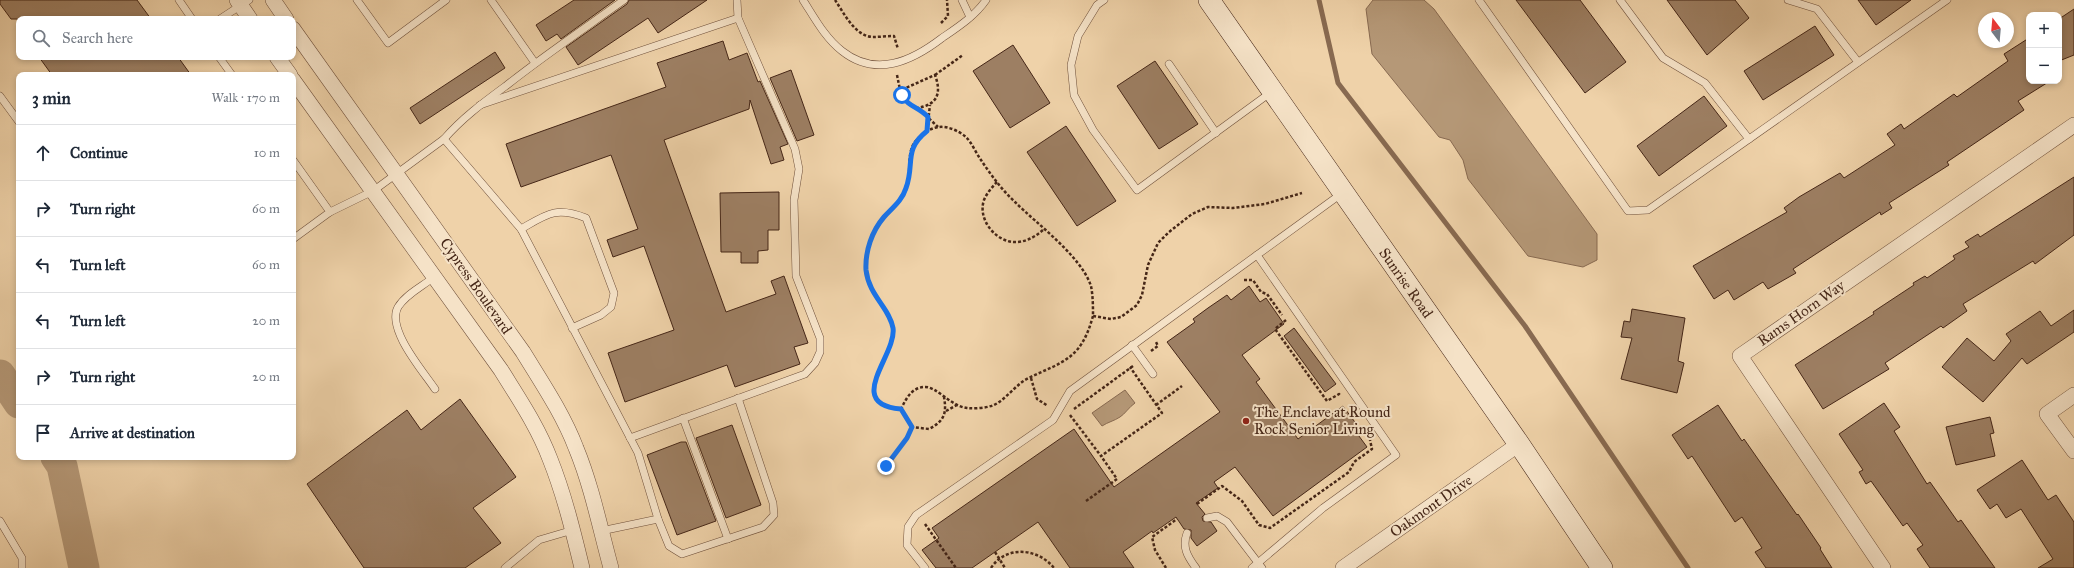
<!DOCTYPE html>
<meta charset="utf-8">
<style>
:root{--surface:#fff;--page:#f2f2f3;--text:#1f2937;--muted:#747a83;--line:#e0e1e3}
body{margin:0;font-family:"IM FELL Great Primer",serif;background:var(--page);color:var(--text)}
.controls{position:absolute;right:12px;top:12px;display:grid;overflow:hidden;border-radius:8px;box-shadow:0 2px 6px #0003}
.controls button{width:36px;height:36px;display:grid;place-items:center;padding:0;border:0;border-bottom:1px solid var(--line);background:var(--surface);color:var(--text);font:20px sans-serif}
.compass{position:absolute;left:1978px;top:12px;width:36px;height:36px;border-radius:50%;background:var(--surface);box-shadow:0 2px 6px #0003;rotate:344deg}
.stop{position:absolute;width:12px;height:12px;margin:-9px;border:3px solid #1a73e8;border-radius:50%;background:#fff}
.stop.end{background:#1a73e8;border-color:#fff;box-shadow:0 1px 4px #0008}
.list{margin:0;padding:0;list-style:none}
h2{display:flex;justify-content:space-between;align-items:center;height:52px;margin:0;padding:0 16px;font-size:17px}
h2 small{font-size:13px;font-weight:400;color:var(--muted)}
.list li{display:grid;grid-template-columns:26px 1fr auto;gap:12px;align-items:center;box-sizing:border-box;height:56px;padding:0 16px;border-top:1px solid var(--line)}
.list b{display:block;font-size:15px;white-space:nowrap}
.list em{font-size:13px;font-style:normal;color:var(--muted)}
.icon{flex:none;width:22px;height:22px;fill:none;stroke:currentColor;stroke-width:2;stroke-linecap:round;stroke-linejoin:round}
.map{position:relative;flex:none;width:2074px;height:568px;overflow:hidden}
.search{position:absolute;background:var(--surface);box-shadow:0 2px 6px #0003;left:16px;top:16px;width:280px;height:44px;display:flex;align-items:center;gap:10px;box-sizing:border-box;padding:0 14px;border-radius:8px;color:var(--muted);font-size:15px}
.panel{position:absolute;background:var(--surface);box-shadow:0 2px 6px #0003;left:16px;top:72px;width:280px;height:388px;border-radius:8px}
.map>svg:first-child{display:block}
.water{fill:#b59877;stroke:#886a51}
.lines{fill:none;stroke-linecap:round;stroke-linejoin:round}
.stream{stroke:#886a51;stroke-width:5}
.river{stroke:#b59877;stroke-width:31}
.building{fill:#9d7f63;stroke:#452617}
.service-casing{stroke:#70513c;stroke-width:8}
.minor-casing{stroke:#70513c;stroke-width:16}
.secondary-casing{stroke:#452617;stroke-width:22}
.path{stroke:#452617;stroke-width:2.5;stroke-dasharray:3 2;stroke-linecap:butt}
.service{stroke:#f5e2c7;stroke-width:7}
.minor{stroke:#f5e2c7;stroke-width:15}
.secondary{stroke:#f5e2c7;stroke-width:21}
.route{stroke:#1a73e8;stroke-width:5}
.poi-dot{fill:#8f2418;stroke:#f5e2c7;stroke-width:1.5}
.labels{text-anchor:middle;stroke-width:4;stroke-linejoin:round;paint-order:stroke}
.street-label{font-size:15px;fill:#452617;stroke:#f5e2c7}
.poi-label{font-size:15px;fill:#452617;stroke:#f5e2c7;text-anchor:start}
</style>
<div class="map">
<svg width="2074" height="568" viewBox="0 0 2074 568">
<rect width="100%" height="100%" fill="#efd2a9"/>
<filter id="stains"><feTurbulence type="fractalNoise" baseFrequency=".005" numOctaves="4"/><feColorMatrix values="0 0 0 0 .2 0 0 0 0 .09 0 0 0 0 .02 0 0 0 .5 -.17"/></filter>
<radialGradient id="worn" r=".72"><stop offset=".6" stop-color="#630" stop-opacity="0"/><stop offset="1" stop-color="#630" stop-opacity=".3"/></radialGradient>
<g class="water">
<path d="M1373,0H1424L1434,9L1597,234V260L1583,267L1528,256L1468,179L1463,160L1450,140L1439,137L1372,54L1366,9Z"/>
<path d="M1125,390L1135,403C1129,407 1125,414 1120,417C1114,421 1108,422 1102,426L1092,413Z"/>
</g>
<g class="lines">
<path class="stream" d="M1319,0L1338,83L1525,326L1688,568"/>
<g class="river">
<path d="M0,375L19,403"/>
<path d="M56,457L62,466L84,568"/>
</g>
</g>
<g class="building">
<path d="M0,0H137L151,19H11L0,4Z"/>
<path d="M574,0H615L561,39L557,34L546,41L536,25Z"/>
<path d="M629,0H707L658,33L648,18L578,65L566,47L627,4Z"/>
<path d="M1516,0H1580L1626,62L1585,93Z"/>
<path d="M1667,0H1735L1749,18L1707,55Z"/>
<path d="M1858,0H1911L1876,25Z"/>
<path d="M2074,9V55L2059,61V19Z"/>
<path d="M1815,26L1834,55L1763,100L1744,71Z"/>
<path d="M2029,38V81H2050L2018,101L2024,110L1947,162L1949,165L1889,203L1892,208L1881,215L1880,212L1793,269L1796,273L1768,289L1763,282L1734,300L1728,290L1714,299L1693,266L1787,212L1784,208L1799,197L1840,173L1844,178L1895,145L1887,134L1901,124L1904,129L1954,94L1957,97L2008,61L2004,54Z"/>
<path d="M723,41L729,60L747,53L758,82L760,81L788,144L780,147L784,160L771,164L750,100L749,109L664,140L726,312L776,294L771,281L784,276L808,343L794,347L800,364L735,387L727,365L625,402L608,353L674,330L644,246L613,257L607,240L638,229L611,155L521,187L506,144L666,87L657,63Z"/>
<path d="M1013,45L1050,103L1010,128L973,71Z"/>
<path d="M495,52L505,68L420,124L410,108Z"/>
<path d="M39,57H178L191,75H52Z"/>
<path d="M1155,61L1198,124L1159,149L1117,86Z"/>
<path d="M791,70L814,135L797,141L770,78Z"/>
<path d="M1704,96L1727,126L1659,176L1637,146Z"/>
<path d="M1066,126L1116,201L1077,226L1027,152Z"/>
<path d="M2074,177V235L2035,264L2033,261L1963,304L1967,311L1943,328L1941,326L1885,363L1889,369L1823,409L1795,365L1874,314L1873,312L1914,285L1913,283L1925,276L1927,278L1955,259L1953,256L1969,247L1965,242L1978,234L1980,237Z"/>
<path d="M779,192V230H768V250L758,251V263H741V252H721L720,193Z"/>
<path d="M1249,286L1260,302L1266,298L1284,324L1242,355L1260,379L1256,382L1298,439L1343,406L1360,429L1356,432L1367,447L1273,516L1235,467L1214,482L1218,488L1196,503L1205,514L1202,517L1203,521L1211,522L1217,531L1197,546L1191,538V530L1184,529L1176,517L1153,533L1152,531L1123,552L1134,568H1070L1038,522L972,568H936L922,550L939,538L932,528L1074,429L1114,487L1220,412L1167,342L1195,322L1193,319L1208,308L1227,295L1231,300Z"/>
<path d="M1632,309L1685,318L1678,361L1684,363L1677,393L1621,379L1632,338L1621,337L1624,321L1630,322Z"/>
<path d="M2074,310V332L2027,364L2022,358L1983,402L1942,367L1967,338L1994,361L2011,341L2006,334L2040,311L2051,326Z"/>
<path d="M1294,328L1336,384L1325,392L1284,336Z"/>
<path d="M460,399L516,477L473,508L501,543L465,568H364L307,484L407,410L421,430Z"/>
<path d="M1884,403L1900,427L1894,431L1927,484L1930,482L1958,522L1961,520L1995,568H1930L1917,549L1923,545L1907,523L1903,526L1871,481L1866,484L1859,472L1863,470L1839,434Z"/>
<path d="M1718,405L1742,441L1744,439L1797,515L1798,514L1821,548L1820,549L1832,568H1766L1755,552L1762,548L1742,517L1735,522L1692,456L1688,459L1672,435Z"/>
<path d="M1990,417L1994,433L1990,434L1995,456L1956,465L1946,427Z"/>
<path d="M732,425L761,505L726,518L696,438Z"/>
<path d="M681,442H686L716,521L677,535L647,455Z"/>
<path d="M2022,460L2048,500L2056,495L2074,522V568H2038L2053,559L2021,509L2006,518L1997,504L1990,509L1977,490Z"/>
</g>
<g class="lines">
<g class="service-casing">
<g id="service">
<path d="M179,0L192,19"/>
<path d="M357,0L388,43L446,0"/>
<path d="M491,0L535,63"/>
<path d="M803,0C814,17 825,38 842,51C876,78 912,61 942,38C958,27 975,16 986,0"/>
<path d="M962,0L970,17"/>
<path d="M1104,0L1097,5L1078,36L1071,65L1074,95L1093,130L1137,190L1270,93"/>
<path d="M1479,0L1628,211L1648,210L1947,0"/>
<path d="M1620,0L1663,58L1705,83L1749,139"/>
<path d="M1788,0L1817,9L1858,62"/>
<path d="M220,19L249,0"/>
<path d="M219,57L232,75"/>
<path d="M1169,64L1216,133"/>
<path d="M0,96L19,122"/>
<path d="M480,105L738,18"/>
<path d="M444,139C462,118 484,102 507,85C545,55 585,28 624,0"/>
<path d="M293,160L330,212L293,239"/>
<path d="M330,212L373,191L444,139L521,229L638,453L658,519L601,531"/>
<path d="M521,229C547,214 556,206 586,218L614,293L611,307L601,315L572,328"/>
<path d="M434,277C423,286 406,294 398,307C386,329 423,371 435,389"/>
<path d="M1132,345L1153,374"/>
<path d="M683,418L728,539"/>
<path d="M630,438L805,374L815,363L820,352V338L796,276L794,200L799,169L795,149L738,18L737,0"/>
<path d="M1207,518L1217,516L1227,522L1262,568"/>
<path d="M658,519L669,546L682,554L763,527L774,515L773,503L738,398"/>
<path d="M0,521L22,558V568"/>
<path d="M1187,533C1182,547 1187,556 1196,568"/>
<path d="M505,568L539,540L573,530"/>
<path d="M925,568L907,545L908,527L916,515L1053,420L1070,391L1257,255"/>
<path d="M1252,568L1323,508L1396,455L1257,255L1341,194"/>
</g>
</g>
<g class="minor-casing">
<g id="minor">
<path d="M237,0L250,19"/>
<path d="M273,0L286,19"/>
<path d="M293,29L523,352C542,383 563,414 576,448C592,487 600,528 611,568"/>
<path d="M277,57L290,75"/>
<path d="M293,80L501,370C519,399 538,427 550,459C564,494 573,531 582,568"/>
<path d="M2074,395L2047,414L2074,451"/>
<path d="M1343,568L1519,444"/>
<path d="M1883,568L1740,356L2074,125"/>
</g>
</g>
<g class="secondary-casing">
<path id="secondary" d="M1209,0L1519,444L1602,568"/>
</g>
<g class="path">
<path d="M835,0C844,13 854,35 872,37C879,37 887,36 894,36L898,49"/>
<path d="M941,23L948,16L947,0"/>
<path d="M897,75C900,89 901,104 917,108C937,105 942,94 935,75L901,90"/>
<path d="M935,75L963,55"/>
<path d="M918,108L938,127"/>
<path d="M927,131L930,105"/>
<path d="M997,182C992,187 987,193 984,200C977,220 997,244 1018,242C1028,241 1036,236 1043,230"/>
<path d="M1244,280H1253L1261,292L1267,294L1282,315"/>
<path d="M1093,316C1089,330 1084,344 1073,354C1060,366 1041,371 1025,380C1014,387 1006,399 994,405C986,408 975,409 967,408C950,406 937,386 924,387C911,388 906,399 901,409C844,403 896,356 893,328C890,307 868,295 866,269C866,250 872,230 885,216C893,208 901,201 906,190C912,176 906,157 914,143C919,136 929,128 939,127C948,126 959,131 966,137C972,143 976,153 981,160C991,175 1002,190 1015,202C1038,225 1081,256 1091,286C1093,296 1093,307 1093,316L1111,319L1121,317L1137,305L1142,295L1148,265L1158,243L1169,232L1192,214L1208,207L1233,208L1265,204L1302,193"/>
<path d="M1286,320L1275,329L1327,401L1339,394L1340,395"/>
<path d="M1151,351L1158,346L1156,342"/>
<path d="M1031,378L1037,399L1048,406"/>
<path d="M1156,405L1182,386"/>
<path d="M901,409L912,427L929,429C944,421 947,414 944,397"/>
<path d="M1074,409L1133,366"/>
<path d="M946,411L957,405"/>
<path d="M1070,415L1101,456L1162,413L1130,367"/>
<path d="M886,465L907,438L912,427"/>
<path d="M1086,501L1117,479L1101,456"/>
<path d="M1197,504L1222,486L1242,501L1259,525L1270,528L1349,472L1354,462L1372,449L1370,440"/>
<path d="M925,524L956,568"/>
<path d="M995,552L1005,568"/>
<path d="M991,568C1006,545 1038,548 1054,568"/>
<path d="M1166,568L1155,550L1152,537L1177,519"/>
</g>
<use href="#service" class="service"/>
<use href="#minor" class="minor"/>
<use href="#secondary" class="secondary"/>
</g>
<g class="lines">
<path class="route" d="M886,466L907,438L912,427L901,409C843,404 897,355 893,328C889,307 869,296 866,270C865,251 872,231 884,217C892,208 902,201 906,188C915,164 903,150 927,131L928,117C919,107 908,107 902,95"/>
</g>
<circle class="poi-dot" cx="1246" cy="421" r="4"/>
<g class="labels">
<g class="street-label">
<text transform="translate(1406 283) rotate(55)" y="5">Sunrise Road</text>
<text transform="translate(476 286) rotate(55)" y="5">Cypress Boulevard</text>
<text transform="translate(1801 313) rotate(-35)" y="5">Rams Horn Way</text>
<text transform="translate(1431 506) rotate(-35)" y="5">Oakmont Drive</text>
</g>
<g class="poi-label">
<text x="1254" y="417">The Enclave at Round<tspan x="1254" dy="17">Rock Senior Living</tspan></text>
</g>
</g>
<rect width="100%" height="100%" filter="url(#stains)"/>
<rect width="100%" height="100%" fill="url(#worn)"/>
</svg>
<div class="controls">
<button>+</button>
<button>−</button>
</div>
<svg class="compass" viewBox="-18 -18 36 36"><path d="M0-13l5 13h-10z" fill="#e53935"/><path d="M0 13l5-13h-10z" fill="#747a83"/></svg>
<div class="stop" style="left:902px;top:95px"></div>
<div class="stop end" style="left:886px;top:466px"></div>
<div class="search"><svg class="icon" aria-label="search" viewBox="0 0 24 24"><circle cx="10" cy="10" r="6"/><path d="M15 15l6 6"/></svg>Search here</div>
<section class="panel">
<h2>3 min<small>Walk · 170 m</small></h2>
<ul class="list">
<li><svg class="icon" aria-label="ahead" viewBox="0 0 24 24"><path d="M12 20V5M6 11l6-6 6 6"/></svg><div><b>Continue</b></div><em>10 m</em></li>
<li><svg class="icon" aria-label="right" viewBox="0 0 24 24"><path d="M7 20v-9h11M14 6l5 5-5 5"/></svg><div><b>Turn right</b></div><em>60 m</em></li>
<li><svg class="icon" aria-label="left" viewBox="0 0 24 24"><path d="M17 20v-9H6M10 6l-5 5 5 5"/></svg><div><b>Turn left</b></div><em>60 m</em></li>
<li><svg class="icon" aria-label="left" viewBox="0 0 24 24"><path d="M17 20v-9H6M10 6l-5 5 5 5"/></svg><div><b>Turn left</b></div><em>20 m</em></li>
<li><svg class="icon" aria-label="right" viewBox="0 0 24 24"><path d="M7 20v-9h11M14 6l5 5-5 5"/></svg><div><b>Turn right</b></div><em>20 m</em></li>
<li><svg class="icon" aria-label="arrive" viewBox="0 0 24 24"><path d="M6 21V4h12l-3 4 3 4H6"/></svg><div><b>Arrive at destination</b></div></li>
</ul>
</section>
</div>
